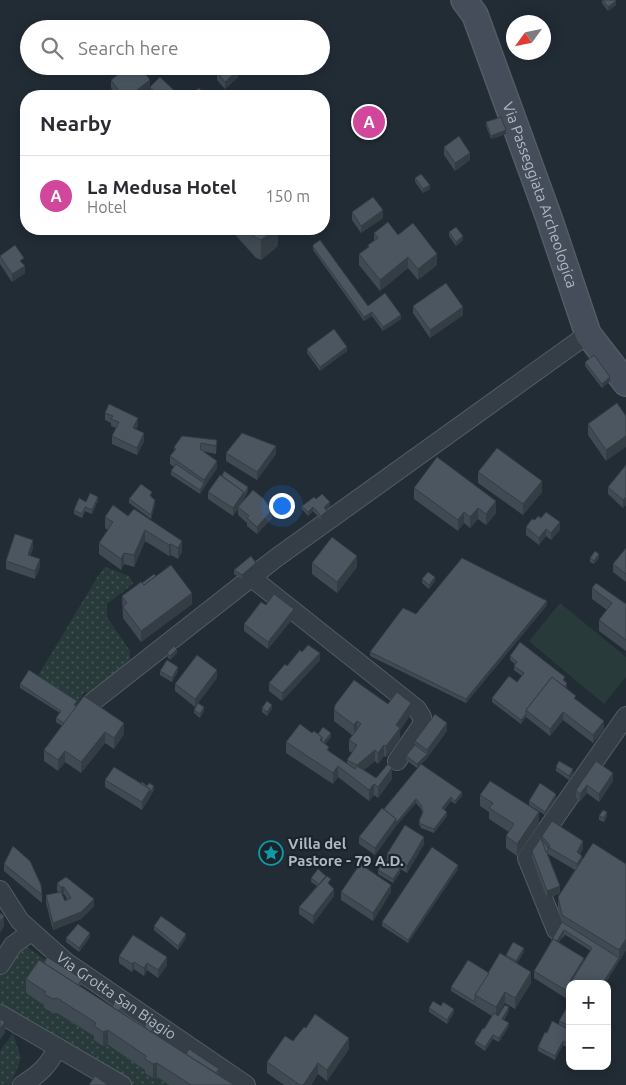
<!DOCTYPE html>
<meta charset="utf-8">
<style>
:root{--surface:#fff;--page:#f2f2f3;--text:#2b2b33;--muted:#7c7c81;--line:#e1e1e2;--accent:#566a87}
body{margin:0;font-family:Ubuntu,sans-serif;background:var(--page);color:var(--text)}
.controls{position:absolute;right:15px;bottom:15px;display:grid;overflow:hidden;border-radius:10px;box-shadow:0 2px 12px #0003}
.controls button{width:45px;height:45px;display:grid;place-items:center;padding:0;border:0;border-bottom:1px solid var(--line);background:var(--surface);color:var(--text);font:25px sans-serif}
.compass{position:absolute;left:506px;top:15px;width:45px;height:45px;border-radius:50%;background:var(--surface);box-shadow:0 2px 12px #0003;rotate:237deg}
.you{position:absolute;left:281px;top:505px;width:18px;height:18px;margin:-12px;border:4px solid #fff;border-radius:50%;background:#1a73e8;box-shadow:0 0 0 8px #1a73e833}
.badge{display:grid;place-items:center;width:32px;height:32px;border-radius:50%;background:var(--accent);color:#fff;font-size:16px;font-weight:700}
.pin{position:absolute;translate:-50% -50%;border:2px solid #fff;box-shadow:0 1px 5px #0006}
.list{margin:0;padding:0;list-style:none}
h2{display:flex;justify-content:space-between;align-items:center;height:65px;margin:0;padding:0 20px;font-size:21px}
h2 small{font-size:16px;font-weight:400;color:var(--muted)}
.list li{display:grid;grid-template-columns:32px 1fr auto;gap:15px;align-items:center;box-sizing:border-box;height:80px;padding:0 20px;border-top:1px solid var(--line)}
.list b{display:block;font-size:19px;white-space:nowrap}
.list p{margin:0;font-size:16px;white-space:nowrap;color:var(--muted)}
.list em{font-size:16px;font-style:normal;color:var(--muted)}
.icon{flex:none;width:28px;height:28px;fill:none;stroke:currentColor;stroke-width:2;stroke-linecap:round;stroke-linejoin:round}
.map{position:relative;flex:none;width:626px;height:1085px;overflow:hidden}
.search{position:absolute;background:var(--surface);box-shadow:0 2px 12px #0003;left:20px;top:20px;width:310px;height:55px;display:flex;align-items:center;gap:12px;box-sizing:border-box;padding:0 18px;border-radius:28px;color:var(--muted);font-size:19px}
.panel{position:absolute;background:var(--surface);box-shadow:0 2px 12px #0003;left:20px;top:90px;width:310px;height:145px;border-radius:20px}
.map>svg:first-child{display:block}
.grass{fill:url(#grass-dots)}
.park{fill:#283b3a}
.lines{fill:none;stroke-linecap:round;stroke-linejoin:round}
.street-casing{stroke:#535c64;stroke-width:20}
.secondary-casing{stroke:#535c64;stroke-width:28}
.street{stroke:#353e46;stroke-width:18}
.secondary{stroke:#444d59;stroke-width:25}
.wall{fill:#404a53;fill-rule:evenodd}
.shaded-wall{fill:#343c44}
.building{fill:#4b5661;stroke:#343c44}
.labels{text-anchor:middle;stroke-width:4.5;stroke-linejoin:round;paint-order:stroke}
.street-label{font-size:15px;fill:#b0b9c3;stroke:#1b232b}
.poi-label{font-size:15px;font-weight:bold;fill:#b0b9c3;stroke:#1b232b;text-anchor:start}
</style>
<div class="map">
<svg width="626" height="1085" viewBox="0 0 626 1085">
<defs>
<pattern id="grass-dots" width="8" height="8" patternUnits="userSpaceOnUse" patternTransform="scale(1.25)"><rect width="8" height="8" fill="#283b3a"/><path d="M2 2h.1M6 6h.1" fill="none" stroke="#455555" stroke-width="1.8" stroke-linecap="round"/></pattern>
</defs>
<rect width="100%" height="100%" fill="#222c35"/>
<g class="grass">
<path d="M105,567L129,576L133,584L107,604V617L130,651V662L94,694L84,692L77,705L36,679L98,576Z"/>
<path d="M18,941L47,961L27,993L169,1085H121L0,1014V972Z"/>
<path d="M13,1033L21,1058L11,1085H0V1051Z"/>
</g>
<path class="park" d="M560,603L626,657V677L604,704L529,641Z"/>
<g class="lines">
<g class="street-casing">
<g id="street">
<path d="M252,578L417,709L422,717V725L397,761"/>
<path d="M90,704L276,558L588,334"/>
<path id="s1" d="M0,890L20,921L66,962L246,1085"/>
<path d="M556,930L527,858L626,716"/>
<path d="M0,965L13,945L31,932"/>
<path d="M0,1014L122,1085"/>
<path d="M22,1085C38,1075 50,1065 57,1047"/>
</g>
</g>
<g class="secondary-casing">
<g id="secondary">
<path id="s2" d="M464,0L475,15L549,218L588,334L626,383"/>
</g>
</g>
<use href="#street" class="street"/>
<use href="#secondary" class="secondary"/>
</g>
<g class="wall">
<path d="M602,0H615L616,5L608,11L602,3Z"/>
<path d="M223,66H243L238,71V77L225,89L217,80V72Z"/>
<path d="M111,80L150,88L141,94L143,96H117L111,88Z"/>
<path d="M150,87L180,96H152L150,94Z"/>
<path d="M486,122L506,134L491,139L486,126Z"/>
<path d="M444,147L470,160L455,171L444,155Z"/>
<path d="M415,178L430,189L423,193L415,182Z"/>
<path d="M352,212L383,218L361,233L352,220Z"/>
<path d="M230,229H282L278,232V246L261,260L256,258Z"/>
<path d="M449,232L463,240L456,246L449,236Z"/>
<path d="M374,233L398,235L437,265L418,280L408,268L380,291L359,265V254L368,247V245L374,241Z"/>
<path d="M313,247L368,306L401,319L383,331L372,316L364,321L313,250Z"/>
<path d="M0,256L24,264L25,273L12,282L0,264Z"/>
<path d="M413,306L463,315L430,338L413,313Z"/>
<path d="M307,349L347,351L320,371L307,353Z"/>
<path d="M585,362L610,381L602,388L585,366Z"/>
<path d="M617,403L606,461L588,435V424Z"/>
<path d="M105,413L138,425L136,429L144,441L137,455L112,444V436L116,428L111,426V423L105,420Z"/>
<path d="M217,440L216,454L202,451L217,468L200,494L171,475V471L174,467L170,464V456L174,451V447Z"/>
<path d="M226,453L276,454L257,480L226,461Z"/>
<path d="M626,465V505L623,508L608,494V487Z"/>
<path d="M478,472L542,492L523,515L478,483Z"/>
<path d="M414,488L496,513L486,525L478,519L470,528L464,523L458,531L414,499Z"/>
<path d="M248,491L242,502L272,518L257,534L247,526V523L238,515V509L233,516L208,499V492Z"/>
<path d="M152,496V497L155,504L151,519L129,503V499Z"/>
<path d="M316,499L330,506L326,509L327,515L321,520L313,511L308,516L302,509V506Z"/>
<path d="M98,501L92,514L85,511L82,518L74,514V510L86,502Z"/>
<path d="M134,509L182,552L178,559L171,555L169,556L145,541L134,567L124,564L121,570L99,554V543L108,530L105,528V517L128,516Z"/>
<path d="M541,518L560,530L551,540L546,536L539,545L526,535V527L535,520Z"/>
<path d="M33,548L30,556L40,567L35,579L6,569V561Z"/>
<path d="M626,548V582L613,572V564Z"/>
<path d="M590,558H599L594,564L590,562Z"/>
<path d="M312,563L357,567L337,593L312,574Z"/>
<path d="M256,567L242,579L234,574V570Z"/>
<path d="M422,579L435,581L429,589L422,583Z"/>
<path d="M142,583L192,604L141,642L123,618L122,596Z"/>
<path d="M592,588L626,604V651L599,631V620L607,610L592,599Z"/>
<path d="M266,605L294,617L268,649L244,631V624Z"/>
<path d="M547,605L466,703L370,656V652L416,614Z"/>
<path d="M302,652L320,660L282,701L269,691V683Z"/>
<path d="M167,653H177L170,660L167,656Z"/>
<path d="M510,656L565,681L567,687L566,688L576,700L604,729L593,743L563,720L550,736L526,717L521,724L492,702V698L517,682L522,676L514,670V666L515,664L510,660Z"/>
<path d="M160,671H178L172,682L160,675Z"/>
<path d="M217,678L195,707L175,691V684Z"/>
<path d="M20,684L77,705L76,706L124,734L114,749L105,743L81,773L65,762L58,771L44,761V750L62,726L56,722V718L60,713L20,688Z"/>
<path d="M388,704L411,714L400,730V739L386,757L384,756L378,764L375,761L364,770L376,778L392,779L378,798L374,795L369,801L338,777L333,784L286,753V742L312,733L331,737L325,744L329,751L347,764V760L352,753L349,751V740L352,735L334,721V710Z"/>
<path d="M262,708L272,709L267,716L262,712Z"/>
<path d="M194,710L204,711L200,718L194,713Z"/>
<path d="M447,731L427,758L417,768L406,760V756L415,745V741Z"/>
<path d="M596,761L613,781L599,802L587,793L580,801L576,798V790Z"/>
<path d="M421,764L462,796L455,804L451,801L444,810L447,816L434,833L421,828L419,824V821L422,813L421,809L416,803L396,826L375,855L359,844V837L384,809Z"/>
<path d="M556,767L573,773L569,780L556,771Z"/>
<path d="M105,780L141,784L154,790L142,810L105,787Z"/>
<path d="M480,795L539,824L517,856L506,848V836L509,832L489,819V812L480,806Z"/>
<path d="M556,798L545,815L529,805V801Z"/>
<path d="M599,816H607L604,822L599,820Z"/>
<path d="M542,836L583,849L580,854L582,860L626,864V950L605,984H570L567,999L534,978V971L562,923L558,908V897L575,870L548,854L547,855L560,893L547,899L532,858V851L539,840V837L542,840ZM564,934L591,951L584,961L559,942Z"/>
<path d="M424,844L407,873L400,869V873L393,883L378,874V870L387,861V854Z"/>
<path d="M4,864L42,895V903L4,871Z"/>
<path d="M458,869L408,943L382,926V922Z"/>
<path d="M66,877L94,906L81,919L53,930L46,903V895L59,892L57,891V883ZM64,894L67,899L65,901L62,895Z"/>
<path d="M311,878L331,886L334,896L313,924L299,914V907L317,886L311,882Z"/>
<path d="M341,892H391L373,921L341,900Z"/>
<path d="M154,926L186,938L178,950L154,930Z"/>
<path d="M90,937L79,952L66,942V938Z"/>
<path d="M524,952L517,963L531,983L515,1009L505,1003L497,1016H498L509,1011L504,1020L509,1026L499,1042L493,1039L485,1051L475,1044V1041L484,1029L492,1016L451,991V987L489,973L506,956V955Z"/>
<path d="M119,956L167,965L158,978L147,970L144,976L134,969L132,972L119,963Z"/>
<path d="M44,963L82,983L80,986L112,1007L123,1010L121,1013L144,1027L154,1031L153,1033L186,1054L219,1072L217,1075L234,1085H169L157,1077L153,1078L145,1073V1070L108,1045L103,1046L94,1040V1036L57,1013H53L44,1008V1005L26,993V979Z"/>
<path d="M570,1002V1042L566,1047L563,1045L555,1060L538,1051V1047L547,1033L559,1024V1021Z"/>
<path d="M441,1006L454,1013L447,1024L429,1012V1008Z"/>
<path d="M293,1041L349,1049L327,1081L318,1074L311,1085H284L267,1073V1062Z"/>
</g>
<g class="shaded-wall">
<path d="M616,1V5L608,11V7Z"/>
<path d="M235,66H243L238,71V77L225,89V82Z"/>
<path d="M150,80V88L139,96L138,89Z"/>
<path d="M506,130V134L491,139V136Z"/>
<path d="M470,153V160L455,171V163Z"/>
<path d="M430,185V189L423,193V189Z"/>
<path d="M383,210V218L361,233V226Z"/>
<path d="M271,229H282L278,232V246L261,260V240Z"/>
<path d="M463,236V240L456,246V242Z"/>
<path d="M437,254V265L418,280V269Z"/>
<path d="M408,257V268L380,291V280Z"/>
<path d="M25,266V273L12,282V274Z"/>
<path d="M463,307V315L430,338V330Z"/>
<path d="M372,312V316L364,321V317Z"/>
<path d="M401,315V319L383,331V327Z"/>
<path d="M347,347V351L320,371V367Z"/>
<path d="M610,377V381L602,388V384Z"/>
<path d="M138,418V425L133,436V428Z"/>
<path d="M144,433V441L137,455V448Z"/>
<path d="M626,436V447L606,461V450Z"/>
<path d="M276,446V454L257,480V472Z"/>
<path d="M217,461V468L200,494V490L204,483V480Z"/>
<path d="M542,481V492L523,515V504Z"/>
<path d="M248,487V491L244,499L239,508L238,507V509L233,516V508Z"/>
<path d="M98,497V501L92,514V510Z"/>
<path d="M626,497V505L623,508V500Z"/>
<path d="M155,500V504L151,519V515Z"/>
<path d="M496,501V513L486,525V514Z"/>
<path d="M330,502V506L324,511V507Z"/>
<path d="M313,507V511L308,516V512Z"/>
<path d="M478,508V519L470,528V517Z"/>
<path d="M272,510V518L257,534V527Z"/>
<path d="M327,511V515L321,520V516Z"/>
<path d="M464,512V523L458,531V520Z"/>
<path d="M560,522V530L551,540V533Z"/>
<path d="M546,529V536L539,545V538Z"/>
<path d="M145,530V541L134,567V555Z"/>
<path d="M33,540V548L28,563V555Z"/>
<path d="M182,541V552L178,559V548Z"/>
<path d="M171,544V555L169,556V545Z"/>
<path d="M124,553V564L121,570V559Z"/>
<path d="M599,554V558L594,564V561Z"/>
<path d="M357,556V567L337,593V582Z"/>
<path d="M40,559V567L35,579V571Z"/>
<path d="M256,563V567L242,579V575Z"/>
<path d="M435,577V581L429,589V585Z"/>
<path d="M192,593V604L141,642V631Z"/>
<path d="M547,601V605L466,703V699Z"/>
<path d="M294,609V617L268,649V642Z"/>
<path d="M177,649V653L170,660V656Z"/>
<path d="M320,653V660L282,701V693Z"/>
<path d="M178,667V671L172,682V678Z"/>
<path d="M217,670V678L195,707V699Z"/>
<path d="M411,703V714L400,730V739L386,757V746L396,725Z"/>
<path d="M272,705V709L267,716V712Z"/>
<path d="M204,707V711L200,718V714Z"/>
<path d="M563,712V720L550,736V729Z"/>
<path d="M526,714V717L521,724V720Z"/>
<path d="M357,721V732L354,736V725Z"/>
<path d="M604,721V729L593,743V735Z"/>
<path d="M124,723V734L114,749V738Z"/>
<path d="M447,723V731L427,758V750Z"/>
<path d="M105,732V743L81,773V762Z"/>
<path d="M331,733V737L322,748L320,740L322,737Z"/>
<path d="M384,745V756L378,764V753Z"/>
<path d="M375,750V761L357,776V765Z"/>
<path d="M65,751V762L58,771V760Z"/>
<path d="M427,754V758L417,768V764Z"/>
<path d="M338,766V777L333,784V773Z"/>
<path d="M392,768V779L378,798V787Z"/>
<path d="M573,769V773L569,780V776Z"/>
<path d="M613,773V781L599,802V794Z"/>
<path d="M374,784V795L369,801V790Z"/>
<path d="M587,785V793L580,801V794Z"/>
<path d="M154,786V790L142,810V802L150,789Z"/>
<path d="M462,792V796L455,804V801Z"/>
<path d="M556,794V798L545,815V812Z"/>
<path d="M451,797V801L442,812V808Z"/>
<path d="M416,799V803L396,826V823Z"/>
<path d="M447,812V816L434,833V829Z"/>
<path d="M539,812V824L517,856V844Z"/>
<path d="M607,812V816L604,822V818Z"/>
<path d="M396,819V826L375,855V848Z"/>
<path d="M424,837V844L407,873V866Z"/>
<path d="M583,841V849L577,859V852Z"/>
<path d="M582,856V863L577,871V864Z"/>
<path d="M458,865V869L408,943V940Z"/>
<path d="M400,869V873L393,883V879Z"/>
<path d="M391,885V892L373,921V913Z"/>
<path d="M560,886V893L547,899V891Z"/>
<path d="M61,887H64V894L61,895Z"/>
<path d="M334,889V896L313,924V916Z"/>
<path d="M94,899V906L81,919L53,930V923Z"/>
<path d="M4,916V927L0,933V922Z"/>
<path d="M564,930V934L555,947V943Z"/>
<path d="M90,933V937L79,952V948Z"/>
<path d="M186,934V938L178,950V946Z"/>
<path d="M626,939V950L605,984H602L619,958V950Z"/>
<path d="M524,948V952L516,965V961Z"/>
<path d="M167,957V965L158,978V970Z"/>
<path d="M584,958V965L573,984L570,981Z"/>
<path d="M134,962V969L132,972V964Z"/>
<path d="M147,963V970L144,976V968Z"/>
<path d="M531,972V983L515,1009V998Z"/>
<path d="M570,987V994L567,999V991Z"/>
<path d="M505,992V1003L496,1018V1007Z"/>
<path d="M509,1007V1011L502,1022V1019Z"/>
<path d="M454,1009V1013L447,1024V1020Z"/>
<path d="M5,1022V1033L0,1040V1029Z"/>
<path d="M509,1023V1026L499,1042V1038Z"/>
<path d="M108,1030V1045L103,1046V1032Z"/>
<path d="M493,1035V1039L485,1051V1047Z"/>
<path d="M349,1038V1049L327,1081V1070Z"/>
<path d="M570,1038V1042L566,1047V1043Z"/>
<path d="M563,1041V1045L555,1060V1056Z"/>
<path d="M157,1063V1077L153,1078V1064Z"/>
<path d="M318,1063V1074L311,1085H303Z"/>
</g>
<g class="building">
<path d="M603,0H615L616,1L608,7Z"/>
<path d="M129,66H140L150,80L138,89L143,96H123L111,80Z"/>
<path d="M223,66H235L238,70L225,82L217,72Z"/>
<path d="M160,77L180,96H159L150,87Z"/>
<path d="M199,88L207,96H190Z"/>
<path d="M501,117L506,130L491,136L486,122Z"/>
<path d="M459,136L470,153L455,163L444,147Z"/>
<path d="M421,174L430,185L423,189L415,178Z"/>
<path d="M373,197L383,210L361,226L352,212Z"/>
<path d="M388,222L398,235L413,223L437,254L418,269L408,257L380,280L359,254L369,247L368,245L378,238L374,233Z"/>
<path d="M456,227L463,236L456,242L449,232Z"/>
<path d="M247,229H276L261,240L256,238Z"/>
<path d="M320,240L368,306L385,293L401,315L383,327L372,312L364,317L313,247V245Z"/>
<path d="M15,245L24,258L20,261L25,266L12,274L0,256Z"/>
<path d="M446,283L463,307L430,330L413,306Z"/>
<path d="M334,329L347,347L320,367L307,349Z"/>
<path d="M594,355L610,377L602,384L585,362Z"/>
<path d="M617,403L626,416V436L606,450L588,424Z"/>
<path d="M109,404L138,418L133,428L144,433L137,448L112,436L119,422L111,419L113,416L105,413Z"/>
<path d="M242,433L276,446L257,472L226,453Z"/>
<path d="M182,436L217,440L216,446L201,443L200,449L217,461L204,480L170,456L176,449L174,447Z"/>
<path d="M497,448L542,481L523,504L478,472Z"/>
<path d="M437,457L496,501L486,514L478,508L470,517L464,512L458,520L414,488Z"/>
<path d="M176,464L204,483L200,490L171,471Z"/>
<path d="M626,465V497L623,500L608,487Z"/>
<path d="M224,471L248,487L244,495V492L222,476Z"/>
<path d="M220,475L244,492L233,508L208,492Z"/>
<path d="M141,484L152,492L150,496L155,500L151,515L129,499Z"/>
<path d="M253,490L263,498L272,510L257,527L247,518L249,516L238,507Z"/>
<path d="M90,493L98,497L92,510L85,507L82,514L74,510L79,498L86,502Z"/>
<path d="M322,494L330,502L324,507L327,511L321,516L313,507L308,512L302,506L314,497L316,499Z"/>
<path d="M113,505L128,516L134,509L182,541L178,548L171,544L169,545L145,530L134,555L124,553L121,559L99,543L113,522L105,517Z"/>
<path d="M546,512L560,522L551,533L546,529L539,538L526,527L532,519L535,520L538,516L541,518Z"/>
<path d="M15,534L33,540L28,555L40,559L35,571L6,561Z"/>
<path d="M332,537L357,556L337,582L312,563Z"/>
<path d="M626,548V574L613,564Z"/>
<path d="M595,551L599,554L594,561L590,558Z"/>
<path d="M251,556L256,563L242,575L234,570Z"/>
<path d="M462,558L547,601L466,699L370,652L403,608L416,614Z"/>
<path d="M171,565L192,593L141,631L123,607L127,603L122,596L141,582L144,585Z"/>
<path d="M428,572L435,577L429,585L422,579Z"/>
<path d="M154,574L156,576L144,585L142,583Z"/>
<path d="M596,583L626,604V640L599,620L612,603L592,588Z"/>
<path d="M274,594L294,609L268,642L244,624L261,602L266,605Z"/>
<path d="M520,642L565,677L563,680L567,683L565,687L552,677L526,710V714L521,720L492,698L509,676L517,682L524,673L514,666L517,662L510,656Z"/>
<path d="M308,645L320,653L282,693L269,683L285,664L287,666L300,650L302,652Z"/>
<path d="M174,646L177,649L170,656L167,653Z"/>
<path d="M197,655L217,670L195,699L175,684Z"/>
<path d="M167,660L178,667L172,678L160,671Z"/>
<path d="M29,670L77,701L74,705L77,707L62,727L64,723L56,718L61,711L20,684Z"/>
<path d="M552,677L576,696L574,698L604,721L593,735L563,712L550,729L526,710Z"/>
<path d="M354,680L388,704L397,692L411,703L396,725L400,728L386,746L384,745L378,753L375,750L357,765L347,760L357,745L349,740L361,724L357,721L354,725L334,710L335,705Z"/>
<path d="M84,696L124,723L114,738L105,732L81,762L65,751L58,760L44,750Z"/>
<path d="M267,701L272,705L267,712L262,708Z"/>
<path d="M198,703L204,707L200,714L194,710Z"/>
<path d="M435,714L447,723L427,750L415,741Z"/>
<path d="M300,724L312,733L314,731L322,737L320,740L329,747L327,750L355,769L357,766L376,778L388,764L392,768L378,787L374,784L369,790L338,766L333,773L286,742Z"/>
<path d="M323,727L331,733L323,743L322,742V737L318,734Z"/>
<path d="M415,745L427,754L417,764L406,756Z"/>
<path d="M559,761L573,769L569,776L556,767Z"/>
<path d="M596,761L613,773L599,794L587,785L580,794L576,790Z"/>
<path d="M421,764L462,792L455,801L451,797L442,808L447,812L434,829L421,824L419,821L423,812L421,805L416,799L396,823V819L384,809Z"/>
<path d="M114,767L150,789L142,802L105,780Z"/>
<path d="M490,781L539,812L517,844L506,836L514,824L489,808L493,803L480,795Z"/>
<path d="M142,782L147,786L149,783L154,786L150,793V789L141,784Z"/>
<path d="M540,783L556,794L545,812L529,801Z"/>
<path d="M382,808L396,819L375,848L359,837Z"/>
<path d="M603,810L607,812L604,818L599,816Z"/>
<path d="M552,821L583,841L577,852L582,856L577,864L548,847L550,846L542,836Z"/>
<path d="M405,825L424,837L407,866L387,854Z"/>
<path d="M541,838L560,886L547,891L532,851Z"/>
<path d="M541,838L548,848V851L546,852Z"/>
<path d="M593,843L626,864V939L619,950L562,915L558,897Z"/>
<path d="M13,846L30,861L41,885L42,895L4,864Z"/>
<path d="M432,847L458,865L408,940L382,922Z"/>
<path d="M384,859L400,869L393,879L378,870Z"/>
<path d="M360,864L391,885L373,913L341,892Z"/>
<path d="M318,869L326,876L319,884L311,878Z"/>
<path d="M327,876L331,879L328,883L334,889L313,916L299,907Z"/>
<path d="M66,877L94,899L81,912L53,923L46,895L61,892L65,901L71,898L64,887H61L57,883Z"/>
<path d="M0,913L4,916L0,922Z"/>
<path d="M161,916L186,934L178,946L154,926Z"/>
<path d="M562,922L619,958L602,984H572L571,982L592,948L564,930L557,941L553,939L552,941H551Z"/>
<path d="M78,924L90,933L79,948L66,938Z"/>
<path d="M133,935L167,957L158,970L147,963L144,968L134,962L132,964L119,956Z"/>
<path d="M553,939L584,958L570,981L572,983V984H570V987L567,991L534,971Z"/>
<path d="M513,942L524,948L516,961L506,955Z"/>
<path d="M500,953L531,972L515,998L505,992L496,1007L475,995Z"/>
<path d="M47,957L82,979L78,985L44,963Z"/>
<path d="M39,960L234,1085H191L157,1063L153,1064L145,1059L146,1056L108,1030L103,1032L94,1026L96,1023L57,998L53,999L44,994L46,992L26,979Z"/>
<path d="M468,960L489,973L475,995V1002L451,987Z"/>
<path d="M115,1001L123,1006L119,1011L112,1007Z"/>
<path d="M433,1001L441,1006L443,1002L454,1009L447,1020L429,1008Z"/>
<path d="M570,1002V1026L559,1021Z"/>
<path d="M505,1005L509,1007L502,1019L509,1023L499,1038L493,1035L485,1047L475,1041L483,1028L484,1029L494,1013L498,1016Z"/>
<path d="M315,1014L349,1038L327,1070L318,1063L303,1085H300L267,1062L285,1036L293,1041L304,1027L306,1028Z"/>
<path d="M0,1019L5,1022L0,1029Z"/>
<path d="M552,1021L570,1030V1038L566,1043L563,1041L555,1056L538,1047L545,1032L547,1033Z"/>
<path d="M147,1022L154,1027L151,1032L144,1027Z"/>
<path d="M189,1049L219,1069L216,1073L186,1054Z"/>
<path d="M95,1076L108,1085H89Z"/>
</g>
<defs>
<g id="sight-ring" transform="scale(1.25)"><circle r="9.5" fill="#1b232b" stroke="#0f9aa8" stroke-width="1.5"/><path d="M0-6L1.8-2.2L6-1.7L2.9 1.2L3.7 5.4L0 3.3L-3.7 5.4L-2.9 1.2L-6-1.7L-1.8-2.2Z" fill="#0f9aa8"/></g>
</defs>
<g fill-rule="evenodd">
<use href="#sight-ring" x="271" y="853"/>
</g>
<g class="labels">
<g class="street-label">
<text dy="5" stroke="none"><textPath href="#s2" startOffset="210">Via Passeggiata Archeologica</textPath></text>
<text dy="5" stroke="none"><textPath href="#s1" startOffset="159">Via Grotta San Biagio</textPath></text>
</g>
<g class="poi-label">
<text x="288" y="849">Villa del<tspan x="288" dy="17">Pastore - 79 A.D.</tspan></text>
</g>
</g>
</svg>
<div class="controls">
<button>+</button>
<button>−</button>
</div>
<svg class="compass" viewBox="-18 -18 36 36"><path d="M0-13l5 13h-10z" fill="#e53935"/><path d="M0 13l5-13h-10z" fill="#7c7c81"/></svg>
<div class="you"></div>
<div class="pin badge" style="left:369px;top:122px;background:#d1479c">A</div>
<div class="search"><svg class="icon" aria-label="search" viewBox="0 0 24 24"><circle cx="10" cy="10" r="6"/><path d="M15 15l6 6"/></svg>Search here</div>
<section class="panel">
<h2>Nearby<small></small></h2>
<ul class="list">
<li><span class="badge" style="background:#d1479c">A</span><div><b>La Medusa Hotel</b><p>Hotel</p></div><em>150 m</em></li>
</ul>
</section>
</div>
